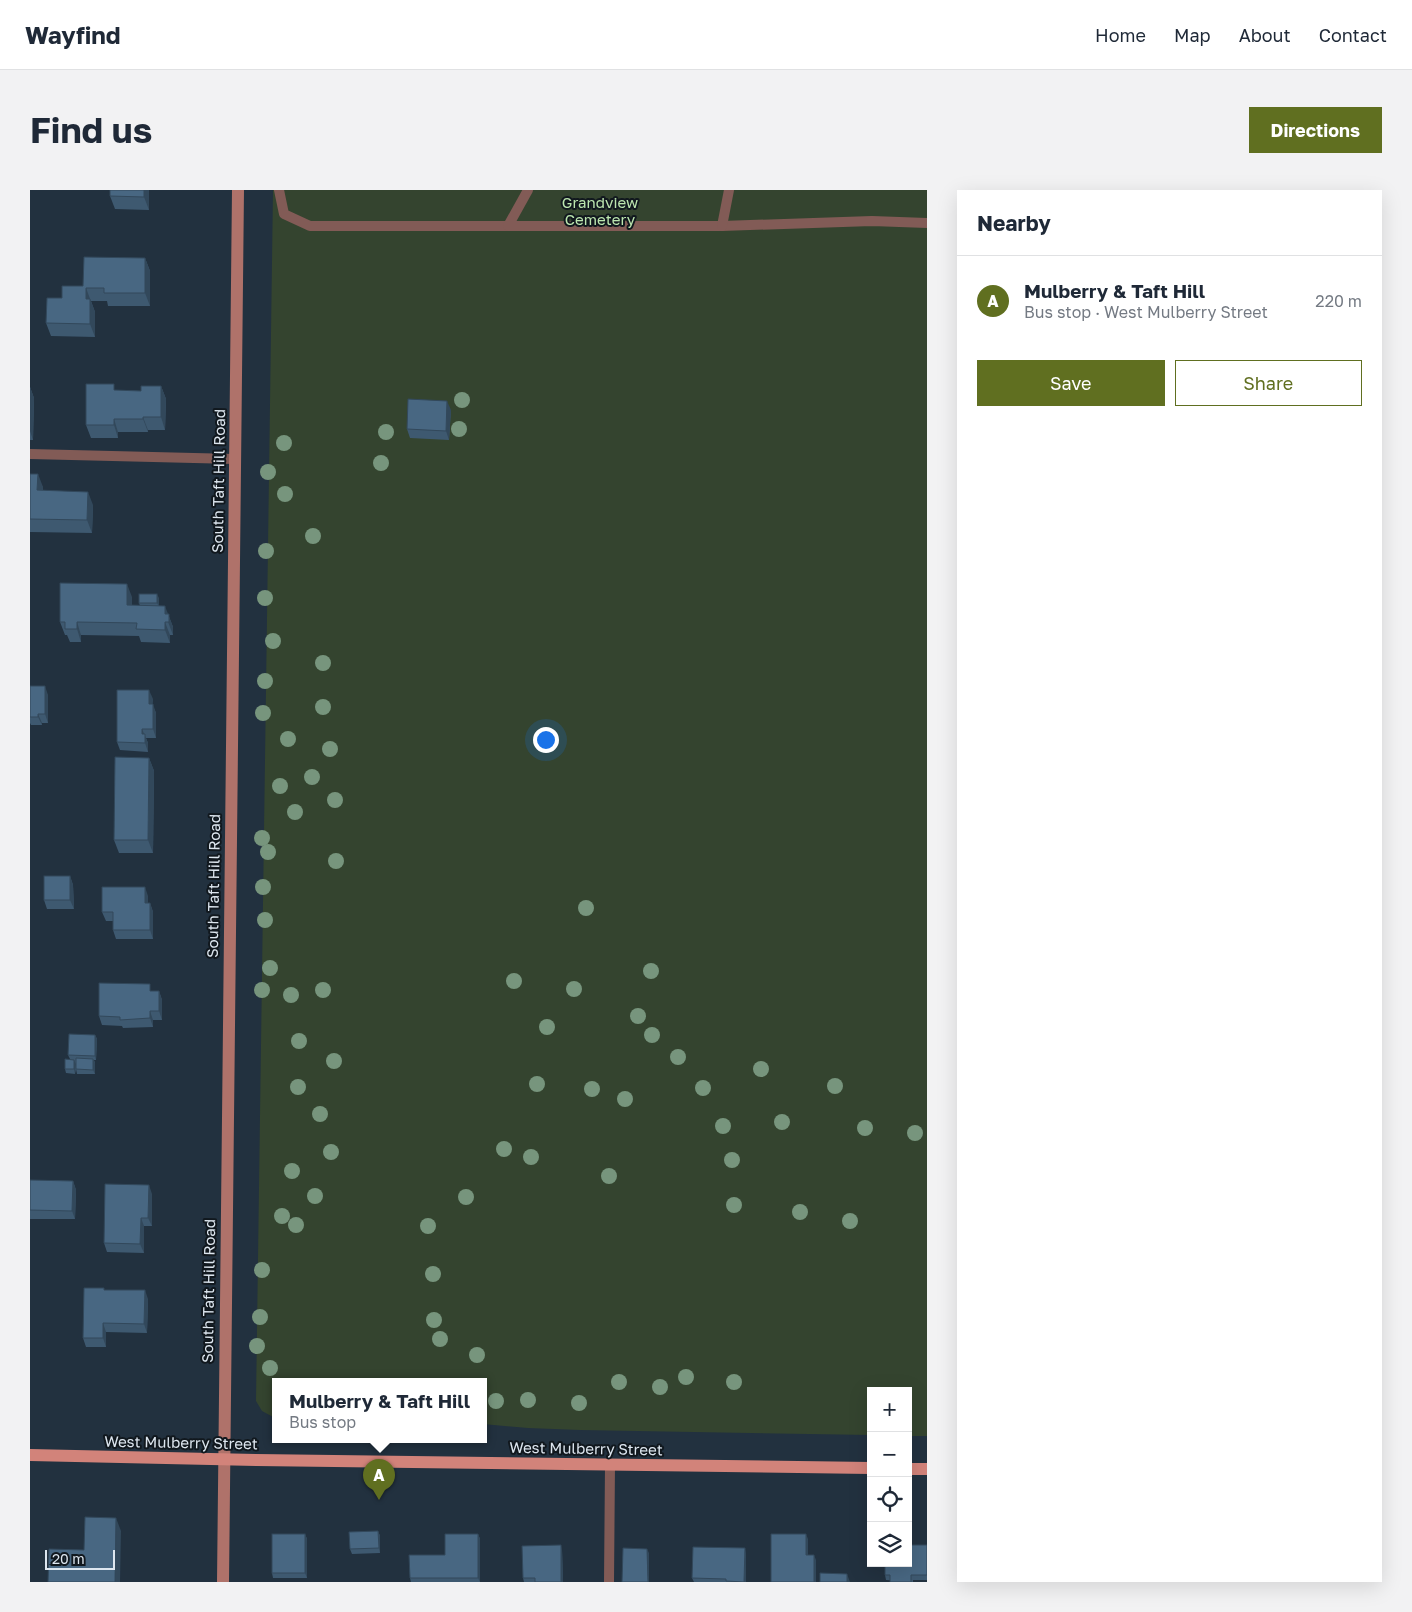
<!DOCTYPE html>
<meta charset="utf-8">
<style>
:root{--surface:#fff;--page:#f2f2f3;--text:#1f2937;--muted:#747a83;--line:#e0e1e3;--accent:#606f20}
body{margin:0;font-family:"Golos Text",sans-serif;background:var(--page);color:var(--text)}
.controls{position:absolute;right:15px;bottom:15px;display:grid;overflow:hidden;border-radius:0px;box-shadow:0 5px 20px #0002}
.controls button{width:45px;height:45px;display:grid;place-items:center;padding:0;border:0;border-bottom:1px solid var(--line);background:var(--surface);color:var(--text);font:25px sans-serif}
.scale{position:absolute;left:15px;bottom:12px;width:70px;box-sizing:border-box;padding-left:5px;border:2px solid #dde6ef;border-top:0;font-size:14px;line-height:18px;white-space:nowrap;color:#dde6ef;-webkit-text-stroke:4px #11181e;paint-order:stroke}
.you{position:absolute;left:515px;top:549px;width:18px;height:18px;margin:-12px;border:4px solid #fff;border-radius:50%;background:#1a73e8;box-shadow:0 0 0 8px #1a73e833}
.badge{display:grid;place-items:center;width:32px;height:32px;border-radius:50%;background:var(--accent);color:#fff;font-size:16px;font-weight:700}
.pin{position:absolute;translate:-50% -41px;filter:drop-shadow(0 1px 2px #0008)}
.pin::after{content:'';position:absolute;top:26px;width:18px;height:15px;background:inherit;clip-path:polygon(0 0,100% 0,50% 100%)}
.popup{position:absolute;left:242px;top:1188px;width:215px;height:65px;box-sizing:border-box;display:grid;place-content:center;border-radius:0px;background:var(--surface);filter:drop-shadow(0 1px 4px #0005);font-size:16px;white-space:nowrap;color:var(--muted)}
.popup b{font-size:19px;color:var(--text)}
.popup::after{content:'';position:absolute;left:50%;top:100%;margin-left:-10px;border:10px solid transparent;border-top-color:var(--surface)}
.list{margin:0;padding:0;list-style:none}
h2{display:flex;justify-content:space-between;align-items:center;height:65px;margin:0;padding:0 20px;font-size:21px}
h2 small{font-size:16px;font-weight:400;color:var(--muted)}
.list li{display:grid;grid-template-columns:32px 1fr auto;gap:15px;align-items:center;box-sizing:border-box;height:90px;padding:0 20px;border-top:1px solid var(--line)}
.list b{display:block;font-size:19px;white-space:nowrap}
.list p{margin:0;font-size:16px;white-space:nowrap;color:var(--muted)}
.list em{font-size:16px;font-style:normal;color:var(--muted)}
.actions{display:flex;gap:10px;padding:15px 20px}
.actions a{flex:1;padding:11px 0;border:1px solid var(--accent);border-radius:0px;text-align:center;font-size:18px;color:var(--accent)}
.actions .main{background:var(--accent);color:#fff}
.icon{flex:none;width:28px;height:28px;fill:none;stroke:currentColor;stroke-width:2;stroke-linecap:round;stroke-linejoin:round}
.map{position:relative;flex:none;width:897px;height:1392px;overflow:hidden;border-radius:0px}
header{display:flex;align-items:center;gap:30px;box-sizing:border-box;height:70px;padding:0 25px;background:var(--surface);border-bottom:1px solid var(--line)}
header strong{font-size:24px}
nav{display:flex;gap:28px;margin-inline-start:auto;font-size:18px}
.intro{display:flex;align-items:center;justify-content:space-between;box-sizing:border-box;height:120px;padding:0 30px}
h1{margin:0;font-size:35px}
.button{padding:12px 22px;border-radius:0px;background:var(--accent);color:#fff;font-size:18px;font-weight:700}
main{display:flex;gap:30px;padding:0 30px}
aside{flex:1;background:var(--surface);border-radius:0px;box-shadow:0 5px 20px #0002}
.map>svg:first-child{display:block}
.green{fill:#34442f}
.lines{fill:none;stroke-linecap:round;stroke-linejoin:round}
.lane{stroke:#825b56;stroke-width:10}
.secondary{stroke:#af726a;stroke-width:12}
.primary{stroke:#d2837a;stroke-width:12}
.tree{fill:#77957d}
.wall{fill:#3e5970}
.shaded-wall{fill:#32485b}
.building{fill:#486782;stroke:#32485b}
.labels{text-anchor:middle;stroke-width:4;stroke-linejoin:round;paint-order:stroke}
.park-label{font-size:15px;fill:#bce6af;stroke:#11181e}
.street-label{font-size:15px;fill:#dde6ef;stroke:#11181e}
</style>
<header>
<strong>Wayfind</strong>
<nav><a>Home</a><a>Map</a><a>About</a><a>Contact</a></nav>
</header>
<div class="intro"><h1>Find us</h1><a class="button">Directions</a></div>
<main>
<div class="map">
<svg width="897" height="1392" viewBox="0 0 897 1392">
<rect width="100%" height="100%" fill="#22313f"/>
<path class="green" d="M243,0H897V1246H878V1201H841V1245L550,1240L498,1238L453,1234V1191H245V1228L232,1221L226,1211Z"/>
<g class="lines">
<g class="lane">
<path d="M249,0L254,24L280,36H478"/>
<path d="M498,0L478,36H692L842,31L897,33"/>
<path d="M692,36L699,0"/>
<path d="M0,264L205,269"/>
<path d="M579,1392L580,1275"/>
</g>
<path class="secondary" d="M193,1392L208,0"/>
<g class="primary">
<path d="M0,1265L226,1270L841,1278"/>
<path d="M878,1279H897"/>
</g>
</g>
<g class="tree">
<circle cx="432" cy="210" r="8"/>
<circle cx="429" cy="239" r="8"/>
<circle cx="356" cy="242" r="8"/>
<circle cx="254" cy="253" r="8"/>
<circle cx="351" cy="273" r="8"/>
<circle cx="238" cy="282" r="8"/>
<circle cx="255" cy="304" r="8"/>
<circle cx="283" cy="346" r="8"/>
<circle cx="236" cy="361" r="8"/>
<circle cx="235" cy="408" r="8"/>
<circle cx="243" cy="451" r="8"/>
<circle cx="293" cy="473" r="8"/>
<circle cx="235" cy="491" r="8"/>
<circle cx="293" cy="517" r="8"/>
<circle cx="233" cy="523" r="8"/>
<circle cx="258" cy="549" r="8"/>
<circle cx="300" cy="559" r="8"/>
<circle cx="282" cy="587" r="8"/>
<circle cx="250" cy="596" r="8"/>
<circle cx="305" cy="610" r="8"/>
<circle cx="265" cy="622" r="8"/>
<circle cx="232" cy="648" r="8"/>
<circle cx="238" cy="662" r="8"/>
<circle cx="306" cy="671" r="8"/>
<circle cx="233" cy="697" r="8"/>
<circle cx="556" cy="718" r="8"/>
<circle cx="235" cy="730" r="8"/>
<circle cx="240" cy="778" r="8"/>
<circle cx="621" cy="781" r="8"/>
<circle cx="484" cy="791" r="8"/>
<circle cx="544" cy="799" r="8"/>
<circle cx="232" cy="800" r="8"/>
<circle cx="293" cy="800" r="8"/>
<circle cx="261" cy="805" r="8"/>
<circle cx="608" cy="826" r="8"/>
<circle cx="517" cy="837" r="8"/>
<circle cx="622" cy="845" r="8"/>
<circle cx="269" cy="851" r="8"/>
<circle cx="648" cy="867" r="8"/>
<circle cx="304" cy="871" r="8"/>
<circle cx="731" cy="879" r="8"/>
<circle cx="507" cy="894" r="8"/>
<circle cx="805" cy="896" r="8"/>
<circle cx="268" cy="897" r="8"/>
<circle cx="673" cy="898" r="8"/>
<circle cx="562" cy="899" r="8"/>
<circle cx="595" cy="909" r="8"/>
<circle cx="290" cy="924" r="8"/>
<circle cx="752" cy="932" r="8"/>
<circle cx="693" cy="936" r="8"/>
<circle cx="835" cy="938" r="8"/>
<circle cx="885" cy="943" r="8"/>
<circle cx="474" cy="959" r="8"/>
<circle cx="301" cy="962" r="8"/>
<circle cx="501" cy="967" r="8"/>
<circle cx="702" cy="970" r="8"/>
<circle cx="262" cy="981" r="8"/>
<circle cx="579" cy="986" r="8"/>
<circle cx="285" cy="1006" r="8"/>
<circle cx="436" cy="1007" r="8"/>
<circle cx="704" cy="1015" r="8"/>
<circle cx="770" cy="1022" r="8"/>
<circle cx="252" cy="1026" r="8"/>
<circle cx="820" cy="1031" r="8"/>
<circle cx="266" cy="1035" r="8"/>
<circle cx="398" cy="1036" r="8"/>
<circle cx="232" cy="1080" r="8"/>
<circle cx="403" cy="1084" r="8"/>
<circle cx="230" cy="1127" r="8"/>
<circle cx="404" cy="1130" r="8"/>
<circle cx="410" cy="1149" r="8"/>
<circle cx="227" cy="1156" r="8"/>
<circle cx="447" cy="1165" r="8"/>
<circle cx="240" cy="1178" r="8"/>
<circle cx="656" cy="1187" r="8"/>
<circle cx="589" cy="1192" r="8"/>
<circle cx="704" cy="1192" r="8"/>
<circle cx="630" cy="1197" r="8"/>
<circle cx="498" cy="1210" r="8"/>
<circle cx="466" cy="1211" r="8"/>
<circle cx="549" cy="1213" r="8"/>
</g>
<g class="wall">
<path d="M80,0H119V20L85,19L80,6Z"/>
<path d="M115,68L120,81V116H78L77,111H61L65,122V147L21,146L16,133L32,108L53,96Z"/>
<path d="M131,196L136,209L135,240H118V242H88V248H61L56,235L86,200L111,201Z"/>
<path d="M0,197L4,208L3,250H0Z"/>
<path d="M421,220L419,250L380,248L377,239Z"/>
<path d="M0,284L13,297V300L63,315L62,343L0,342Z"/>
<path d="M102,407V415L110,416L109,413L129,408V416L138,424L143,437V445H140V453L111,452L109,446L51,445V452H40L37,445H35L30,432Z"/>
<path d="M0,496L18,505V533H12V535H1L0,533Z"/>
<path d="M123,509L122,514L126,523V548H116L118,553V562L90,560L87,552Z"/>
<path d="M119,568L124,581L123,663H89L84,650Z"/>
<path d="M40,686L43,695L44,719H17L14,710Z"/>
<path d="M118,706V713H120L123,722V749H86L83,740V731H76L72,722Z"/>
<path d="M129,801L132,810V830H123V837L93,838L92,836L72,835L69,826Z"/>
<path d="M65,845L67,849L66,870H64L65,873V884H47L46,879L45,884L36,883L35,879L40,869L38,865Z"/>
<path d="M0,990L43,991L46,1000L45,1029H0Z"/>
<path d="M122,1004V1036H114V1063L77,1062L74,1053Z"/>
<path d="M75,1100L118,1109L117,1143L76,1142V1157H56L53,1148Z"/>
<path d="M348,1341L350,1346V1363L322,1364L320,1359Z"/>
<path d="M275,1344L277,1349V1388H243L242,1383Z"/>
<path d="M448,1344L450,1349V1392H381L380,1388Z"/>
<path d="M897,1355V1390H883V1392L856,1390L855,1385Z"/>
<path d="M532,1360L533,1392H494L493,1388Z"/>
<path d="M716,1363V1392H664L662,1388Z"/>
</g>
<g class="shaded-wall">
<path d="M114,0H119V20L114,7Z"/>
<path d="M115,68L120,81V116L115,103Z"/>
<path d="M56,98L65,122V147L60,134L56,109Z"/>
<path d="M131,196L136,209L135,240L131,227Z"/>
<path d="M0,197L4,208L3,250L0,241Z"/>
<path d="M417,211L421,220L419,250L416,241Z"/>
<path d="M113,227L118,240V242L113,229Z"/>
<path d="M84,229L88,242V248L84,235Z"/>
<path d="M8,284L13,297L12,313L7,300Z"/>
<path d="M58,302L63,315L62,343L57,330Z"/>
<path d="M97,394L102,407V428L97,415Z"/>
<path d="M127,404L129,408V417L127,413Z"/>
<path d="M135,416L143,437V445L135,424Z"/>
<path d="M47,432L51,445V452L47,439Z"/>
<path d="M135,432L140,445V453L135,440Z"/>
<path d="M15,496L18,505V533L15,524Z"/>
<path d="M119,500L123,509L122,523L119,514Z"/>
<path d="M123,514L126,523V548L123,539Z"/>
<path d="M8,524L12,533V535L8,527Z"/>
<path d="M112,539L118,553V562L112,544Z"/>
<path d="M119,568L124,581L123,663L118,650Z"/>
<path d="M40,686L43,695L44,719L40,710Z"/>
<path d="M115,697L118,706V722L115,713Z"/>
<path d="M120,713L123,722V749L120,740Z"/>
<path d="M129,801L132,810V830L129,821Z"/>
<path d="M120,821L123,830V837L120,828Z"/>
<path d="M65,845L67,849L66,870L65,866Z"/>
<path d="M63,869L65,873V884L63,880Z"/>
<path d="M44,870L46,874L45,884L44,879Z"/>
<path d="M43,991L46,1000L45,1029L42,1021Z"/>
<path d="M119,995L122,1004V1036L118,1028Z"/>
<path d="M111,1028L114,1036V1063L110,1054Z"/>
<path d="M115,1100L118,1109L117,1143L114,1134Z"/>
<path d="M73,1133L76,1142V1157L73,1148Z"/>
<path d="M86,1328L91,1341L90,1392H85Z"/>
<path d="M348,1341L350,1346V1363L349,1358Z"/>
<path d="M275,1344L277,1349V1388L275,1383Z"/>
<path d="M448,1344L450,1349V1392L448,1388Z"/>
<path d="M776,1344L778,1349V1370L776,1365Z"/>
<path d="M531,1355L532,1360L533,1392H531Z"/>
<path d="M715,1358L716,1363V1392H714Z"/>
<path d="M617,1359L619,1363V1392H618Z"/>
<path d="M784,1365L786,1370V1392H784Z"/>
<path d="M817,1384L820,1392H817Z"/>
</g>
<g class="building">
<path d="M80,0H114V7L80,6Z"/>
<path d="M54,67L115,68V103H74V98H56V109H60V134L16,133L17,108H32V96H53Z"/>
<path d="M56,194H84V200L111,201V196H131V227H113V229H84V235H56Z"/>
<path d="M378,209L417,211L416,241L377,239Z"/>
<path d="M0,284H8L7,300L58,302L57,330L0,329Z"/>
<path d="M30,393L97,394V415L135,416V424H139V432H135V440L106,439L107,433L47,432V439H35V432H30Z"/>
<rect x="109" y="404" width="18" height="9"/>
<path d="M0,496H15V524H8V527H0Z"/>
<path d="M87,500H119V514H123V539H112V544H115V553L87,552Z"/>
<path d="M85,567L119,568L118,650H84Z"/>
<rect x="14" y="686" width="26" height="24"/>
<path d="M72,697H115V713H120V740H83V722H72Z"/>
<path d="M69,793L120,794V801H129V821H120V828L90,830V827L69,826Z"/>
<path d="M39,844L65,845V866L38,865Z"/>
<path d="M46,868L63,869V880L46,879Z"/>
<path d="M35,869L44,870V879H35Z"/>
<path d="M0,990L43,991L42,1021L0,1020Z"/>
<path d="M75,994L119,995L118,1028H111L110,1054L74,1053Z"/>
<path d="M54,1098H74V1100H115L114,1134L73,1133V1148H53Z"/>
<path d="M55,1327L86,1328L85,1392H18L19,1359L54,1360Z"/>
<path d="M348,1341L349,1358L320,1359L319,1342Z"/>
<rect x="242" y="1344" width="33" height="39"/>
<path d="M415,1344H448V1388H380L379,1365H415Z"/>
<path d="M741,1344H776V1365H784V1392H741Z"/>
<path d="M531,1355V1392H505V1388H493L492,1356Z"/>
<path d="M878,1355H897V1385H881V1392H860V1385H855V1373H878Z"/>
<path d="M663,1357L715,1358L714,1392L696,1391V1389L662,1388Z"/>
<path d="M593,1358L617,1359L618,1392H592Z"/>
<path d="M790,1383L817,1384V1392H790Z"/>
</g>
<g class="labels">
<g class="park-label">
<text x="570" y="18">Grandview<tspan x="570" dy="17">Cemetery</tspan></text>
</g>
<g class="street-label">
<text transform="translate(189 291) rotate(-89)" y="5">South Taft Hill Road</text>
<text transform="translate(184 696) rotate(-89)" y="5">South Taft Hill Road</text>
<text transform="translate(179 1101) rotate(-89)" y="5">South Taft Hill Road</text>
<text transform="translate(151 1253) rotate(1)" y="5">West Mulberry Street</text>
<text transform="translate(556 1259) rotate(1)" y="5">West Mulberry Street</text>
</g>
</g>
</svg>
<div class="controls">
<button>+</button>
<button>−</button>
<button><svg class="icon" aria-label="locate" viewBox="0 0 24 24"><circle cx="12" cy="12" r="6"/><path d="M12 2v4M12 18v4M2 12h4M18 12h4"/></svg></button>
<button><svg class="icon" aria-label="layers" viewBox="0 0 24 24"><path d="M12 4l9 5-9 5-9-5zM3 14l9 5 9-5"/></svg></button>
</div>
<div class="scale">20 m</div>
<div class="you"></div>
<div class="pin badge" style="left:349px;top:1310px">A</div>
<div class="popup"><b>Mulberry &amp; Taft Hill</b>Bus stop</div>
</div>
<aside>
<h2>Nearby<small></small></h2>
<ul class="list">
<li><span class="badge">A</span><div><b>Mulberry &amp; Taft Hill</b><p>Bus stop · West Mulberry Street</p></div><em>220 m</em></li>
</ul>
<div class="actions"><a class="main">Save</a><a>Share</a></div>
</aside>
</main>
